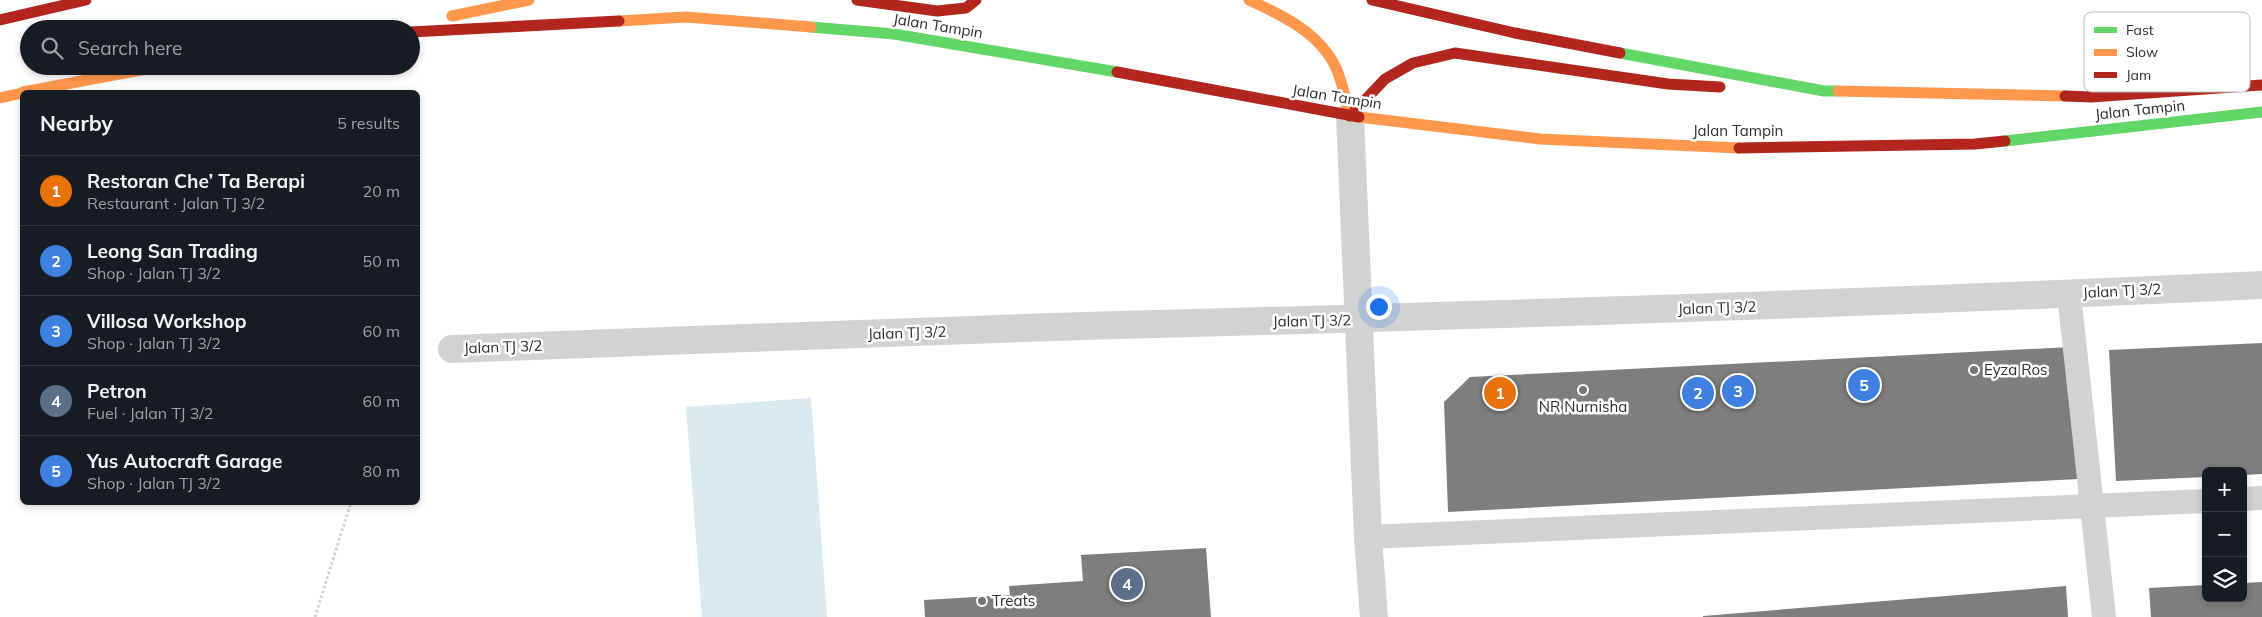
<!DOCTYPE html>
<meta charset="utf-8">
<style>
:root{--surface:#171b24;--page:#20242c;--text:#f1f3f6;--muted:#9ea1a6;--line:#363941;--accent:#b45309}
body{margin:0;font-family:Mulish,sans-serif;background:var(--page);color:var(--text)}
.controls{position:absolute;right:15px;bottom:15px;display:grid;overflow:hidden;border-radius:8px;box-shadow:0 2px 8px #0003}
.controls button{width:45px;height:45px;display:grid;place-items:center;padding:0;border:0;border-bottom:1px solid var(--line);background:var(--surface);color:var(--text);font:25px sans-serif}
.you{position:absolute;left:1378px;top:306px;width:18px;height:18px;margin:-12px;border:4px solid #fff;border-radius:50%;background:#1a73e8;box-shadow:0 0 0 8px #1a73e833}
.badge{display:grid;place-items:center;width:32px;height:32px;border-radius:50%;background:var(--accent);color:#fff;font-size:16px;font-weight:700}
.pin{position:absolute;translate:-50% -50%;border:2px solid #fff;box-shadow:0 1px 5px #0006}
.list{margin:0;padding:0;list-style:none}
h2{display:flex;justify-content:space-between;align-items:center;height:65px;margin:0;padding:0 20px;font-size:21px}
h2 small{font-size:16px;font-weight:400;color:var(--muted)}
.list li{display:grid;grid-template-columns:32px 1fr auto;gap:15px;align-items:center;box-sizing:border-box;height:70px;padding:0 20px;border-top:1px solid var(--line)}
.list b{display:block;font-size:19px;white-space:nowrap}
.list p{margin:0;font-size:16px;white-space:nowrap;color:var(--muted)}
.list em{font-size:16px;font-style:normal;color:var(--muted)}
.icon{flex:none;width:28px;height:28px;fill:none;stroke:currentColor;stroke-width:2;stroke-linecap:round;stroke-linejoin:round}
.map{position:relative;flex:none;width:2262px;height:617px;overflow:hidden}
.search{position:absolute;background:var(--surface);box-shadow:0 2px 8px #0003;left:20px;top:20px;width:400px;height:55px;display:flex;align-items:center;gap:12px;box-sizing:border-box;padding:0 18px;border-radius:28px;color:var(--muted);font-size:19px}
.panel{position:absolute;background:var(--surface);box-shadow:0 2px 8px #0003;left:20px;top:90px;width:400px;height:415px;border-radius:8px}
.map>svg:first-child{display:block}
.water{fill:#d9e9f0}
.building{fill:#7e7e7e}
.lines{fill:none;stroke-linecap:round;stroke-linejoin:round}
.path{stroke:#d2d2d2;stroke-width:3;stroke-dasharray:2.5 2.5;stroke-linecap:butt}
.lane{stroke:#d2d2d2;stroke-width:24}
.street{stroke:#d2d2d2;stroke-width:28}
.fast{stroke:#63d668;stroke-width:11}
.slow{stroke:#ff974d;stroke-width:11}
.jam{stroke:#b3261e;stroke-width:11}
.poi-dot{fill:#767676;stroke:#fff;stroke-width:2}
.labels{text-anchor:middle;stroke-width:5;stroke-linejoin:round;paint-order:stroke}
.street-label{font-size:15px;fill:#2d2d2d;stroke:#fff}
.poi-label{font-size:15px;fill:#2d2d2d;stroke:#fff;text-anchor:start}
.key{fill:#fff;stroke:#c0c0c0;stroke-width:1}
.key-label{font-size:14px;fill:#2d2d2d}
</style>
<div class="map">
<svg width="2262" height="617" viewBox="0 0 2262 617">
<rect width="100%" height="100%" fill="#fff"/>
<path class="water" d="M811,398L827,617H702L686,407Z"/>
<g class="building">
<path d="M2262,343V474L2243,475V471H2206V477L2116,481L2109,350Z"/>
<path d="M2071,347L2078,479L1448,512L1444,402L1470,377Z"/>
<path d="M1206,548L1211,617H925L924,600L1010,595L1009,586L1083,581L1081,555Z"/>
<path d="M2262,582V617H2151L2149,588L2206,585V598H2243V583Z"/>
<path d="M2066,586L2068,617H1703V616Z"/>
</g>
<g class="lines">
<path class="path" d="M315,617L351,502"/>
<g class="lane">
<path d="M2069,294L2104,617"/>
<path d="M2243,499L2262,498"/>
<path d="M1368,537L2206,501"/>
</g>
<g class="street">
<path d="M1350,116L1368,537L1374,617"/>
<path d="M452,349C652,342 852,333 1052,327C1456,316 1859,304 2262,285"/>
</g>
<g class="fast">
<path d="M811,27L894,34L1117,72"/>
<path d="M1620,53L1824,91H1838"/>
<path d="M2005,141L2262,112"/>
</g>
<g class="slow">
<path d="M1249,0C1282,15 1320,33 1336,68C1343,83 1345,100 1350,116"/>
<path d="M452,16L529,0"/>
<path d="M619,21L686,17L811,27"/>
<path d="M1838,91L2065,96"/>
<path d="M23,92L162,66"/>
<path d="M0,98L22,93"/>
<path d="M1359,117L1540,139L1739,148"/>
</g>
<g class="jam">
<path d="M857,0L937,11L966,8L976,0"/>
<path d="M1372,0L1515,33L1620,53"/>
<path d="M0,20L86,0"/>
<path d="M411,32L619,21"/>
<path d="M1117,72L1359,117"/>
<path d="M2065,96L2091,97L2262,85"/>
<path d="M1350,116L1385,79L1413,63L1455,53L1668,84L1720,87"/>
<path d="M1739,148L1975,144L2005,141"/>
</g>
</g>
<g class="poi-dot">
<circle cx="1974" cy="370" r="5"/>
<circle cx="1583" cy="390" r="5"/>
<circle cx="982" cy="601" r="5"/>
</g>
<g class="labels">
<g class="street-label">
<text transform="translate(938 26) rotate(9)" y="5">Jalan Tampin</text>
<text transform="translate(1337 97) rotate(9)" y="5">Jalan Tampin</text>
<text transform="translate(2140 110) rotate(-6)" y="5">Jalan Tampin</text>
<text x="1738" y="136">Jalan Tampin</text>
<text transform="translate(2122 291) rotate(-3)" y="5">Jalan TJ 3/2</text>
<text transform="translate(1717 308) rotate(-2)" y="5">Jalan TJ 3/2</text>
<text transform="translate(1312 321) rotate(-1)" y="5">Jalan TJ 3/2</text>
<text transform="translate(907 333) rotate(-2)" y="5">Jalan TJ 3/2</text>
<text transform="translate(503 347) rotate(-2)" y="5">Jalan TJ 3/2</text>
</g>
<g class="poi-label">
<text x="1984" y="375">Eyza Ros</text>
<text x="1583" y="412" text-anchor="middle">NR Nurnisha</text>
<text x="992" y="606">Treats</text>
</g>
</g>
<rect x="2084" y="12" width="166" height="80" rx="8" class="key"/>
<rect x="2094" y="27" width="23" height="6" fill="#63d668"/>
<rect x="2094" y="49" width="23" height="7" fill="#ff974d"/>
<rect x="2094" y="72" width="23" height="6" fill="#b3261e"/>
<g class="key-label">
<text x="2126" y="35">Fast</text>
<text x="2126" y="57">Slow</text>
<text x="2126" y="80">Jam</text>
</g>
</svg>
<div class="controls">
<button>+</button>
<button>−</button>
<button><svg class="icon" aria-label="layers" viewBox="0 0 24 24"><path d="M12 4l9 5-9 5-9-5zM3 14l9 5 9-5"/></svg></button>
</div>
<div class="you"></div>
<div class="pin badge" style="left:1500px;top:393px;background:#e8710a">1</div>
<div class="pin badge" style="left:1698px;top:393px;background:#3f7fe0">2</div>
<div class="pin badge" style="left:1738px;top:391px;background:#3f7fe0">3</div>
<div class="pin badge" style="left:1127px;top:584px;background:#5c6f8a">4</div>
<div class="pin badge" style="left:1864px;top:385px;background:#3f7fe0">5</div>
<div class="search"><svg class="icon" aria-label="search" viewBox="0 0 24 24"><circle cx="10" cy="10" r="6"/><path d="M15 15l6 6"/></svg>Search here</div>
<section class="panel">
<h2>Nearby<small>5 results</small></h2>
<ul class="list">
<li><span class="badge" style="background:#e8710a">1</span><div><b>Restoran Che’ Ta Berapi</b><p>Restaurant · Jalan TJ 3/2</p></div><em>20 m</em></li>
<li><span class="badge" style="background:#3f7fe0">2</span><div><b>Leong San Trading</b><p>Shop · Jalan TJ 3/2</p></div><em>50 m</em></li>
<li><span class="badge" style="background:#3f7fe0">3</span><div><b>Villosa Workshop</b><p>Shop · Jalan TJ 3/2</p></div><em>60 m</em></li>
<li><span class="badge" style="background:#5c6f8a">4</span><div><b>Petron</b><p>Fuel · Jalan TJ 3/2</p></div><em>60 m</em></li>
<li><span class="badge" style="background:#3f7fe0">5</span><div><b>Yus Autocraft Garage</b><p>Shop · Jalan TJ 3/2</p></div><em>80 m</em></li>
</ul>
</section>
</div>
